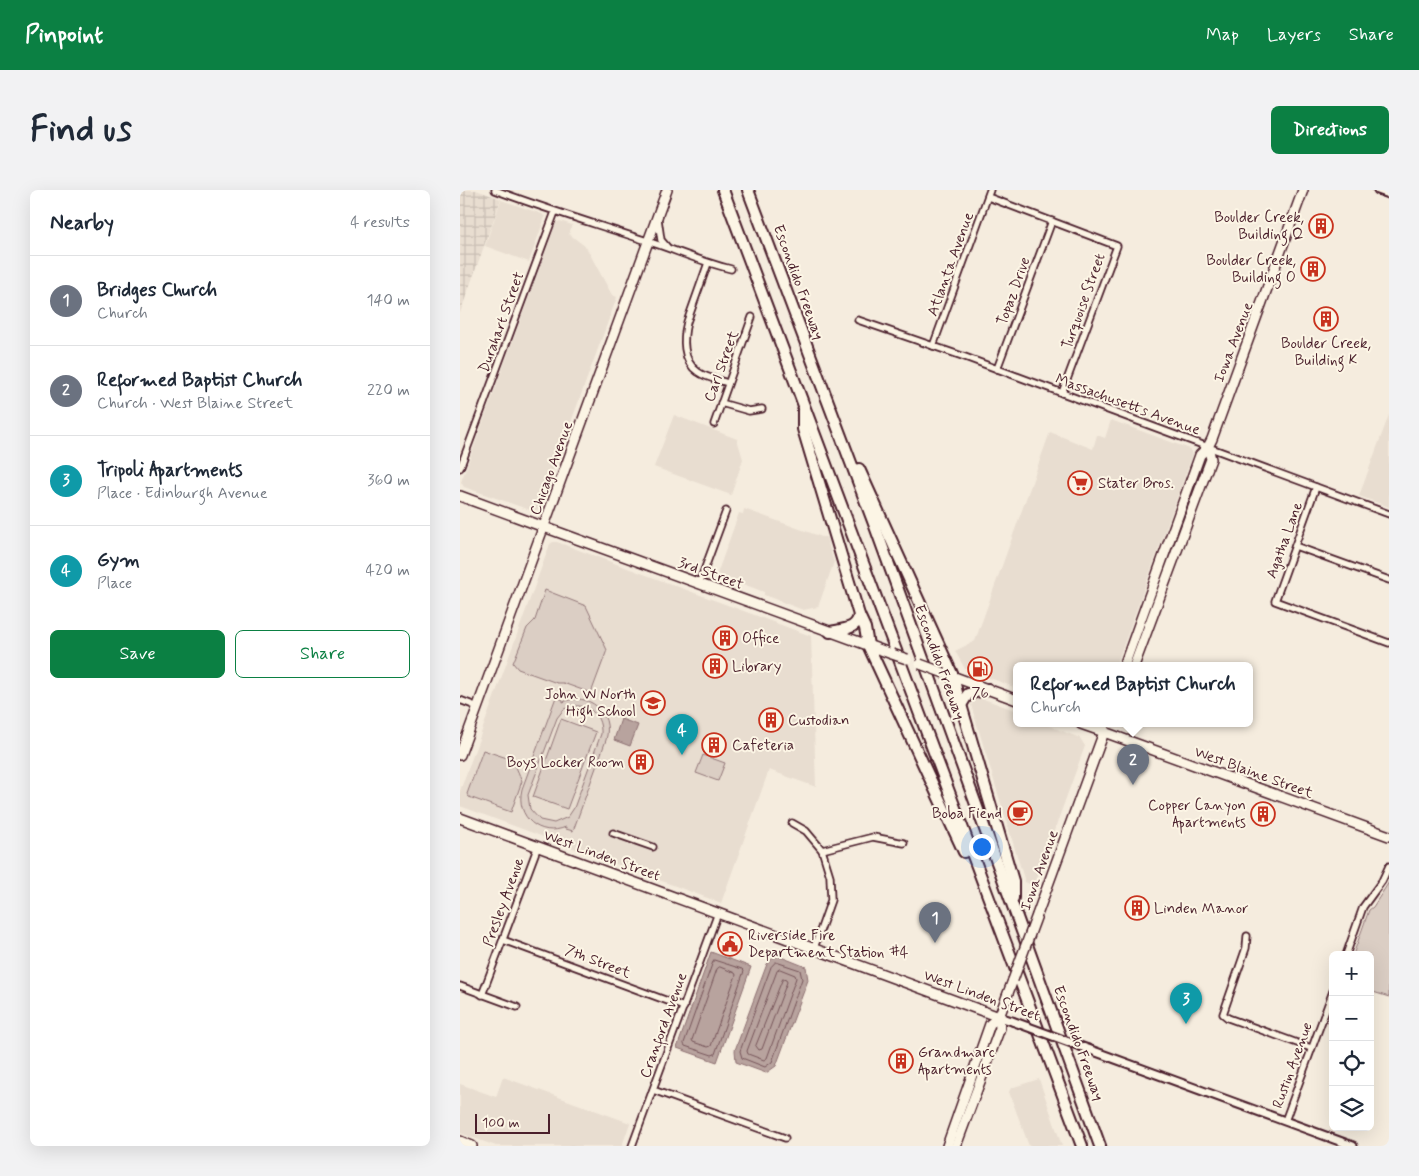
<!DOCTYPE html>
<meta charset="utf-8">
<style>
:root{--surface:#fff;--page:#f2f2f3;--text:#1f2937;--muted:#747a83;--line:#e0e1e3;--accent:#0b8043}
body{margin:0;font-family:Mynerve,sans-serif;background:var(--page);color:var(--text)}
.controls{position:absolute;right:15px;bottom:15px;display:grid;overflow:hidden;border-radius:8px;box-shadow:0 5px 20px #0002}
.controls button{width:45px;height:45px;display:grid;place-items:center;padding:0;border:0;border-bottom:1px solid var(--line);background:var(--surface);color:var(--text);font:25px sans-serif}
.scale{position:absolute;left:15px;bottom:12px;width:75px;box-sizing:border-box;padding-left:5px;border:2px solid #4a1f2b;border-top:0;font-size:14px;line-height:18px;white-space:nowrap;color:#4a1f2b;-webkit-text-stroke:4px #fcf5e5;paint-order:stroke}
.you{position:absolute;left:521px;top:656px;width:18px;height:18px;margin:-12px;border:4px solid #fff;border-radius:50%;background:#1a73e8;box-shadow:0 0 0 8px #1a73e833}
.badge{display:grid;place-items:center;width:32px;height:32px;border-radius:50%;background:var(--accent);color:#fff;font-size:16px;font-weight:700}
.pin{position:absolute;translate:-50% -41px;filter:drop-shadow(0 1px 2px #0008)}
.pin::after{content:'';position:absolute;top:26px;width:18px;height:15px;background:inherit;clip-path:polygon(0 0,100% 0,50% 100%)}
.popup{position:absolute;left:553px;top:472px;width:240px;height:65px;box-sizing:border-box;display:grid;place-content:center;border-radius:8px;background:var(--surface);filter:drop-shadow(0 1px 4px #0005);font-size:16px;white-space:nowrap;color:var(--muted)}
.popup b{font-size:19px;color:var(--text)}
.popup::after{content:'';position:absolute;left:50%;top:100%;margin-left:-10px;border:10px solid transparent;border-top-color:var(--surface)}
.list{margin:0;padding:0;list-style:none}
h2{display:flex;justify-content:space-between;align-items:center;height:65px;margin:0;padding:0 20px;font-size:21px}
h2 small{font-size:16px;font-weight:400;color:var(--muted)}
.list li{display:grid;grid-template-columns:32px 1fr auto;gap:15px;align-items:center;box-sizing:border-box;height:90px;padding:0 20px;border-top:1px solid var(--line)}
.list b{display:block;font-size:19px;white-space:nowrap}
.list p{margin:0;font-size:16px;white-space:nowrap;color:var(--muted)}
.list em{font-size:16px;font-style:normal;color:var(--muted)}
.actions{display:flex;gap:10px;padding:15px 20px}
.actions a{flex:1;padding:11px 0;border:1px solid var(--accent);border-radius:8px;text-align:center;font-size:18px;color:var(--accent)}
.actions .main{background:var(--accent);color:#fff}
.icon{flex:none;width:28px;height:28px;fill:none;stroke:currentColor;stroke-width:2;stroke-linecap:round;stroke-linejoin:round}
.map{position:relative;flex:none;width:929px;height:956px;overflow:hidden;border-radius:8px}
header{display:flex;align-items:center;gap:30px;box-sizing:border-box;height:70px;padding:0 25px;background:var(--accent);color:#fff}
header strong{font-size:24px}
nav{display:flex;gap:28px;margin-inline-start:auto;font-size:18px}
.intro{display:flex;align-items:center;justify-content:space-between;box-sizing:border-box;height:120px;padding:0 30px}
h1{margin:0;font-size:35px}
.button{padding:12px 22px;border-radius:8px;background:var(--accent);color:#fff;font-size:18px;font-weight:700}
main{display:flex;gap:30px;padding:0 30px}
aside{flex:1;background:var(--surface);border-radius:8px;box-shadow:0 5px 20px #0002}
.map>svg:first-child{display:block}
.built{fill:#e8ddd0}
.industrial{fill:url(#industrial-grid)}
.grass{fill:#dbcec4;stroke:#927678;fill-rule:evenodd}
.water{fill:#b8a39e;stroke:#8c6e70}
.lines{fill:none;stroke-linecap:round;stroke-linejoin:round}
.shore{stroke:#765459;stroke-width:1}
.minor-casing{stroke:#4a1f2b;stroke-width:9}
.tertiary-casing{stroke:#4a1f2b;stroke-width:11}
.secondary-casing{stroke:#4a1f2b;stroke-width:12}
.primary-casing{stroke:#4a1f2b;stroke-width:12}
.motorway-casing{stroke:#4a1f2b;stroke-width:14}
.minor{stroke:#fcf5e5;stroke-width:5.5}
.tertiary{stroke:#fcf5e5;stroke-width:7}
.secondary{stroke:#fcf5e5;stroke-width:9}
.primary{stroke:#fcf5e5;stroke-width:9}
.motorway{stroke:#fcf5e5;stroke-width:10}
.tertiary-bridge-casing{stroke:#4a1f2b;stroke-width:11;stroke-linecap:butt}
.primary-bridge-casing{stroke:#4a1f2b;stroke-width:12;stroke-linecap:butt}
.tertiary-bridge{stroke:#fcf5e5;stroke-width:7}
.primary-bridge{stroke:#fcf5e5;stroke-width:9}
.labels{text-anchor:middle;stroke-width:4;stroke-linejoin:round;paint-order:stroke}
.poi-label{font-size:15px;fill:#4a1f2b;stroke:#fcf5e5;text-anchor:start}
.street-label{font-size:15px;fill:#4a1f2b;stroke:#fcf5e5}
</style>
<header>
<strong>Pinpoint</strong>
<nav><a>Map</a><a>Layers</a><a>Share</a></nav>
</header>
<div class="intro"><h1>Find us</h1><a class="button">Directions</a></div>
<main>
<aside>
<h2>Nearby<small>4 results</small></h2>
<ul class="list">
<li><span class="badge" style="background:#6b7280">1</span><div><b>Bridges Church</b><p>Church</p></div><em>140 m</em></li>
<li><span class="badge" style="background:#6b7280">2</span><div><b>Reformed Baptist Church</b><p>Church · West Blaine Street</p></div><em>220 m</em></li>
<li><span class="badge" style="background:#0f9aa8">3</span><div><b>Tripoli Apartments</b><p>Place · Edinburgh Avenue</p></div><em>360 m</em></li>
<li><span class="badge" style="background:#0f9aa8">4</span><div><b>Gym</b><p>Place</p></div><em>420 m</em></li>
</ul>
<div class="actions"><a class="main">Save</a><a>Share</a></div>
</aside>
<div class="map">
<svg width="929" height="956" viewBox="0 0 929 956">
<defs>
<pattern id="industrial-grid" width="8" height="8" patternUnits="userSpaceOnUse" patternTransform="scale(1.25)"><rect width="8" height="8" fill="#e8ddd0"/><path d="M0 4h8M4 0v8" fill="none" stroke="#c8bdb3"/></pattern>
</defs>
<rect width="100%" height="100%" fill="#f5ecde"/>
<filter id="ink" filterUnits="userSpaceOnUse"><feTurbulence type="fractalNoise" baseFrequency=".02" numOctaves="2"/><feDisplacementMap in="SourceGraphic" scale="10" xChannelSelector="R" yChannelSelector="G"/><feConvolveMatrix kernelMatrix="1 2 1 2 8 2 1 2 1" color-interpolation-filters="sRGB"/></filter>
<g filter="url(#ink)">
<g class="built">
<path d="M41,10L82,24L85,27L69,72L25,56Z"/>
<path d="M100,31L112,35L109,44L126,57L152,105L157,107L79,319L73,321L4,297L1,292L96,33Z"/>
<path d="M214,225L277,249L283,269L271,305L194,277Z"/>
<path d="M929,225V317L899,306Z"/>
<path d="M651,230L730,259L733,264L656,476H557V498L505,479L495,461L515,451L590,242L633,259L637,245L645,248Z"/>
<path d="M284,319L362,347H366L374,372L358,417L343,420L304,405V402L257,384L279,323L283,324Z"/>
<path d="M93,352H97L351,446L356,597L309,580L261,713L0,616V601L90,354Z"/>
<path d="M518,507L557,521V534H584L620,548L625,556L574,696L565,692L511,515Z"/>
<path d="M43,887L170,933L162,956H36L0,943V894L36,907Z"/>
<path d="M579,889L602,956H569L549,902L551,898Z"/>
</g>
<path class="industrial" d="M0,0H16L41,9L0,123Z"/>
<g class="grass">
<path d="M85,400L126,416L147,460L131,503L103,493H97L58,479L53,473L67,438L75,430Z"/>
<path d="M96,507L103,510V512C128,501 154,522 146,550L113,641L106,639V637C80,648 55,627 62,599ZM115,516C131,515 142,527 141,544L114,618L108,627L94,633L80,630L70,619L68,605L97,528L104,519Z"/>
<path d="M101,529L136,542L107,619L73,607Z"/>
<path d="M23,560L53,570L62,591L51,622L9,607L7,604Z"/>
<path d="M243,565L265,573L258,591L236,583Z"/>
<path d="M929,692V807L910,801V765H893L909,720L913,717Z"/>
</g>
<g class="water">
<path d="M161,529L178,535L170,556L154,550Z"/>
<path d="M251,762L291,777L257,872L217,858Z"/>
<path d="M316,765L346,777L348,790L316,876L306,883L276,872L275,860L307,774Z"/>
</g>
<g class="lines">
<g class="shore">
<path d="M254,770L282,779L284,781L255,864L252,865L225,856L224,854Z"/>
<path d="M316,772L340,780L342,789L312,872L305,877L282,868L280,861L311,777Z"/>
<path d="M260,777L275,783L276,785L251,856L248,857L233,852L232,850L257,779Z"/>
<path d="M320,779L335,785L336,788L307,868L304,870L288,864L287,861L317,781Z"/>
<path d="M323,789L326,790L327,792L302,859L299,860L296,856Z"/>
</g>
<g class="minor-casing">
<g id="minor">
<path d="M35,0C85,19 136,34 187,51C215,60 242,72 271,79"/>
<path d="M528,7L657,56L602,203"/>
<path d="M198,29L201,50L207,57"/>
<path d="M248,73L227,132C223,148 222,171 238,182C246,188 259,190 268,193"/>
<path d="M398,130L505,167L929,324"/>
<path d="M473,156L530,0"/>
<path d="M537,179L592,31"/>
<path d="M261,213L289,221L302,219"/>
<path d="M254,234L292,127"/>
<path d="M0,278L95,22"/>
<path d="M856,297L815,411L929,453"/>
<path d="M835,356L929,390"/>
<path d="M239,394L266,321"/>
<path d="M0,510L18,517"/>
<path d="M332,633L346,641L362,660L370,686L371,710L354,758"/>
<path d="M153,643L193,657"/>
<path d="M362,660L413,647L444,653"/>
<path d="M787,746L786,758L763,824L768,828L851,858"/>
<path d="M43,750L224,817"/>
<path d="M886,765L903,717L922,691L929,676"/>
<path d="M0,796L57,817"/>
<path d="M22,805L78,656"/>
<path d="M193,900L325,948"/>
<path d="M825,931L873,801"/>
<path d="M172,956L258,723"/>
</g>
</g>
<g class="tertiary-casing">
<g id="tertiary">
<path d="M918,0L929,4"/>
<path d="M539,827L552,831"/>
<path d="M628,859L893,956"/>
</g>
</g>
<g class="secondary-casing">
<g id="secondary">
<path d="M0,306L84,337"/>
<path d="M644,542L929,646"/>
<path d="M0,628L539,827"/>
</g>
</g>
<g class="primary-casing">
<g id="primary">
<path d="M84,337L432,464"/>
<path d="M664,476L740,265L748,257L752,249L843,0"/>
<path d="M674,476L751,269L748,257"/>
<path d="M489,485L557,510"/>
<path d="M621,534L644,542"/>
<path d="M0,565L207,0"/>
<path d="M577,725L644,542V534"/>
<path d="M0,951L12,956"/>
<path d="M487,956L530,834L539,827"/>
<path d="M496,956L540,838L539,827L553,790"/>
</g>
</g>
<g class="motorway-casing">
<g id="motorway">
<path d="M263,0L622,956"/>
<path d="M288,0L416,339L640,956"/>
<path d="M343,220V239L399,425L405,438L408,455L504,662"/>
<path d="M399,279L493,486L498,507L501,515L553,691V708"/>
<path d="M370,442C383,439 397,440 399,425"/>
<path d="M501,515L508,504L528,499"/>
</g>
</g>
<use href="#minor" class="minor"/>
<use href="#tertiary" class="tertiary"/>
<use href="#secondary" class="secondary"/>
<use href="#primary" class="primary"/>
<use href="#motorway" class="motorway"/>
<g class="tertiary-bridge-casing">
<path id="tertiary-bridge" d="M552,831L628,859"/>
</g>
<g class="primary-bridge-casing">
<g id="primary-bridge">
<path d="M432,464L447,469"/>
<path d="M460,474L484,483"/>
<path d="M553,790L577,725"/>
</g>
</g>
<use href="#tertiary-bridge" class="tertiary-bridge"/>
<use href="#primary-bridge" class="primary-bridge"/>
</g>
</g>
<defs>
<g id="building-ring" transform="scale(1.25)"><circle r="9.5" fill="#fcf5e5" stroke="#c8321e" stroke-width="1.5"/><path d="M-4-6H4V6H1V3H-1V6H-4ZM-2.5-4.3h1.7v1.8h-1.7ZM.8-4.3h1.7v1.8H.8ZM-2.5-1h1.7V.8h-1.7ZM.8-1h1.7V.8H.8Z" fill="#c8321e"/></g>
<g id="supermarket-ring" transform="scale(1.25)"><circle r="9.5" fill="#fcf5e5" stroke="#c8321e" stroke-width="1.5"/><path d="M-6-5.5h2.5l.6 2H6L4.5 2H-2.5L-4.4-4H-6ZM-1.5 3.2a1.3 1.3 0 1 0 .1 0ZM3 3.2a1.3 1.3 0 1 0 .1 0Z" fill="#c8321e"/></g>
<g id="fuel-ring" transform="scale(1.25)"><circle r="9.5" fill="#fcf5e5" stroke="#c8321e" stroke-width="1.5"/><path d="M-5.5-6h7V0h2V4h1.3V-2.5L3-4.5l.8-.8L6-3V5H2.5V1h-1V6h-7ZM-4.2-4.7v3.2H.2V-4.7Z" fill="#c8321e"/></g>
<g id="school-ring" transform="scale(1.25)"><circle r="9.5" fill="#fcf5e5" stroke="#c8321e" stroke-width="1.5"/><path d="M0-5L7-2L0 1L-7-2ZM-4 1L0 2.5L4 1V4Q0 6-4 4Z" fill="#c8321e"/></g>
<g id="cafe-ring" transform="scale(1.25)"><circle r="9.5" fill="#fcf5e5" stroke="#c8321e" stroke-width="1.5"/><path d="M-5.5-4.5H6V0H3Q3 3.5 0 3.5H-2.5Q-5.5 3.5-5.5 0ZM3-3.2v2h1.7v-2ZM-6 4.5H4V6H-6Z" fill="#c8321e"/></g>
<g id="civic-ring" transform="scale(1.25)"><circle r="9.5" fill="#fcf5e5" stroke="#c8321e" stroke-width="1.5"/><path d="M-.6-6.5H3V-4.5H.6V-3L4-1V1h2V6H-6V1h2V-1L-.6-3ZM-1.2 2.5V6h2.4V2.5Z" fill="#c8321e"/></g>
</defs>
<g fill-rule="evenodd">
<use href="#building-ring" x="861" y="36"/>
<use href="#building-ring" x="853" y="79"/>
<use href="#building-ring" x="866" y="129"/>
<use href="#supermarket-ring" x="620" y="293"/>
<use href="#building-ring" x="265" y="448"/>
<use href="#building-ring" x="255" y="476"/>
<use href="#fuel-ring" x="520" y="479"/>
<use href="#school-ring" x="193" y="513"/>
<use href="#building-ring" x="311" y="530"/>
<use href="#building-ring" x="254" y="555"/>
<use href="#building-ring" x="181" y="572"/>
<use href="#cafe-ring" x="560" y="623"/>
<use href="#building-ring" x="803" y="624"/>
<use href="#building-ring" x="677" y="718"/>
<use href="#civic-ring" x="270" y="754"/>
<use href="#building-ring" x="441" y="871"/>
</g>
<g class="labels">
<g class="poi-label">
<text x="844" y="32" text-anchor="end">Boulder Creek,<tspan x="844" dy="17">Building Q</tspan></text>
<text x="836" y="75" text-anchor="end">Boulder Creek,<tspan x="836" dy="17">Building O</tspan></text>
<text x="866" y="158" text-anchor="middle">Boulder Creek,<tspan x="866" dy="17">Building K</tspan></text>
<text x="638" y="298">Stater Bros.</text>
<text x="282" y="453">Office</text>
<text x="272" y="481">Library</text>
<text x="520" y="508" text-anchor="middle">76</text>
<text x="176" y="509" text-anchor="end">John W North<tspan x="176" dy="17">High School</tspan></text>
<text x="328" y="535">Custodian</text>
<text x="272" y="560">Cafeteria</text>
<text x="164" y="577" text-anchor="end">Boys Locker Room</text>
<text x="786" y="620" text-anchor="end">Copper Canyon<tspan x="786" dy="17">Apartments</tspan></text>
<text x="542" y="628" text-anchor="end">Boba Fiend</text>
<text x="694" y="723">Linden Manor</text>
<text x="288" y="750">Riverside Fire<tspan x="288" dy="17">Department Station #4</tspan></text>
<text x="458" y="867">Grandmarc<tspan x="458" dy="17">Apartments</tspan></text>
</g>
<g class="street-label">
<text transform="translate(490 74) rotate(-70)" y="5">Atlanta Avenue</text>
<text transform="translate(339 92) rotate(70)" y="5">Escondido Freeway</text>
<text transform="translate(553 101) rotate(-70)" y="5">Topaz Drive</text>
<text transform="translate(623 111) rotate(-70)" y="5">Turquoise Street</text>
<text transform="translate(41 132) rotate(-70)" y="5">Durahart Street</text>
<text transform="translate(773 152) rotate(-69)" y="5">Iowa Avenue</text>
<text transform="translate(261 176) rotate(-70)" y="5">Carl Street</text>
<text transform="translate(668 214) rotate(20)" y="5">Massachusetts Avenue</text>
<text transform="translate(91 278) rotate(-70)" y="5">Chicago Avenue</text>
<text transform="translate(824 350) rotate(-70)" y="5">Agatha Lane</text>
<text transform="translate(251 383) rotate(20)" y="5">3rd Street</text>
<text transform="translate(480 472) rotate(70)" y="5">Escondido Freeway</text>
<text transform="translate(794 582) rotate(20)" y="5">West Blaine Street</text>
<text transform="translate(142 665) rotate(20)" y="5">West Linden Street</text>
<text transform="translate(579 680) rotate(-70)" y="5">Iowa Avenue</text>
<text transform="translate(43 712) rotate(-70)" y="5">Presley Avenue</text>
<text transform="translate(138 771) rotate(21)" y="5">7th Street</text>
<text transform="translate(522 805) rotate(20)" y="5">West Linden Street</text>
<text transform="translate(203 835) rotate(-70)" y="5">Cranford Avenue</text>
<text transform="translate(619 853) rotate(70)" y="5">Escondido Freeway</text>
<text transform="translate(832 875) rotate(-70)" y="5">Rustin Avenue</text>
</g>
</g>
</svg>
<div class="controls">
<button>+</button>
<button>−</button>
<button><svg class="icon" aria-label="locate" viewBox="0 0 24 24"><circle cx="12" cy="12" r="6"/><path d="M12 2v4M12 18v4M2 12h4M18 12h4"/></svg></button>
<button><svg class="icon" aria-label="layers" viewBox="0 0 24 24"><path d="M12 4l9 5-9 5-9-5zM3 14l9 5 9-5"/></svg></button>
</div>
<div class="scale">100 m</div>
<div class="you"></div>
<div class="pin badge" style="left:475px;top:753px;background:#6b7280">1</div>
<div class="pin badge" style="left:673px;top:595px;background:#6b7280">2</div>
<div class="popup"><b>Reformed Baptist Church</b>Church</div>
<div class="pin badge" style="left:726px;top:834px;background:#0f9aa8">3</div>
<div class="pin badge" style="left:222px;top:565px;background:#0f9aa8">4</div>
</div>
</main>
